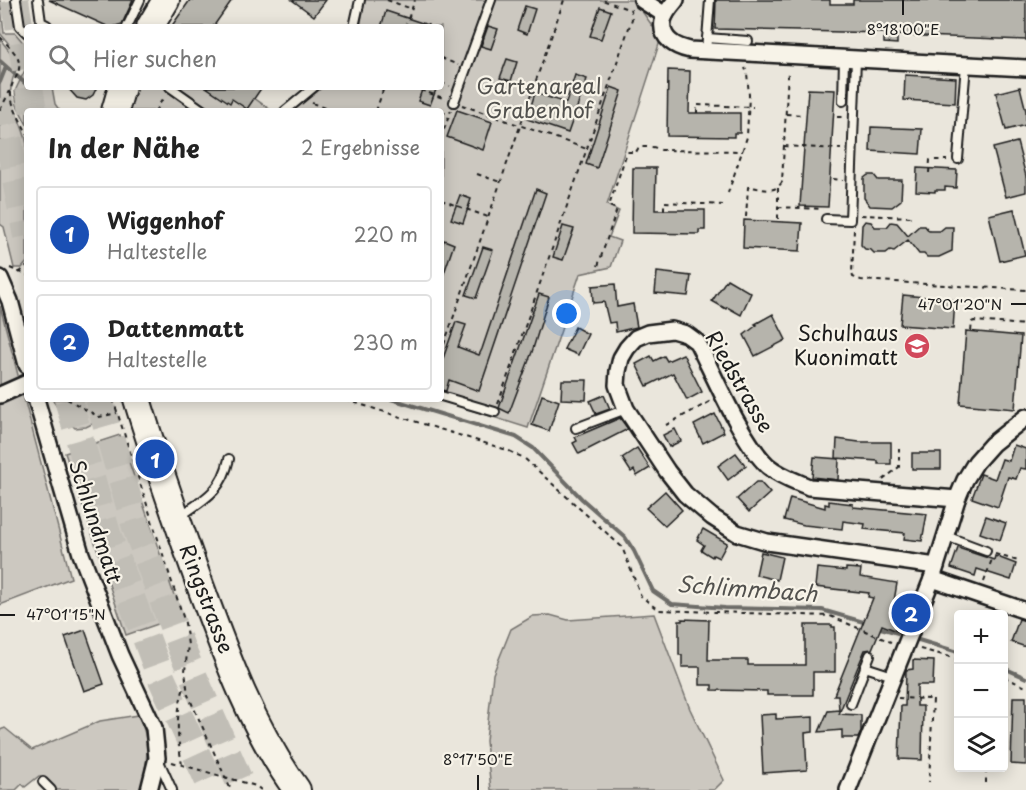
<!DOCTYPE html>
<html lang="de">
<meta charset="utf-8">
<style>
:root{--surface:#fff;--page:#f6f6f6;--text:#222;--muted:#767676;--line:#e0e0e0;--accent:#d1495b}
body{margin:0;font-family:"Playpen Sans",sans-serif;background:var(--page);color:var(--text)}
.controls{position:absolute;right:18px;bottom:18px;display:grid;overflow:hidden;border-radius:6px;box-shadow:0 3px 15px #0003}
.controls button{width:54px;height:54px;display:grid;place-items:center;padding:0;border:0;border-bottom:2px solid var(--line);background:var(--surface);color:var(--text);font:30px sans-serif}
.you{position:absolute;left:567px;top:314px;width:21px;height:21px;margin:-15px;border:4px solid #fff;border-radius:50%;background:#1a73e8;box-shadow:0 0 0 9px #1a73e833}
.badge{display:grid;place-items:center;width:39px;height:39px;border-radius:50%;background:var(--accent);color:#fff;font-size:20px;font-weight:700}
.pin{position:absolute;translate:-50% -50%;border:3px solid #fff;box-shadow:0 2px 6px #0006}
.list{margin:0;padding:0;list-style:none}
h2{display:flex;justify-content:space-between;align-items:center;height:78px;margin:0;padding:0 24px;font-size:26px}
h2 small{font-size:20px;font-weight:400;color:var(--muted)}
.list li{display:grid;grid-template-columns:39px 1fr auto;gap:18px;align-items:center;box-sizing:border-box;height:96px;margin:0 12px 12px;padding:0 12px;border:2px solid var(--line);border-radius:6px}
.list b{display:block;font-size:22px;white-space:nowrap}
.list p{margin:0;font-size:20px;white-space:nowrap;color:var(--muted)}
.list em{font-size:20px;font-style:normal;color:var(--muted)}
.icon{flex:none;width:33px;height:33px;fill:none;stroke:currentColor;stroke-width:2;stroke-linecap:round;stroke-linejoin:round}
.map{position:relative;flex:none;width:1026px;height:790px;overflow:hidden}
.search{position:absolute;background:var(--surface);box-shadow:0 3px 15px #0003;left:24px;top:24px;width:420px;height:66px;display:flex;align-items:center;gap:15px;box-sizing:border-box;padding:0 21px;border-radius:6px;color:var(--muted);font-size:22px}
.panel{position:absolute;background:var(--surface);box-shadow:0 3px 15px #0003;left:24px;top:108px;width:420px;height:294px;border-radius:6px}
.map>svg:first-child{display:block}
.green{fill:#ccc8c0;stroke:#74726e;stroke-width:1.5}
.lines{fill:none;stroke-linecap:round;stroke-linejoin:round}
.stream{stroke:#6d6c68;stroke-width:4}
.building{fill:#b6b4ac;stroke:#1c1c1c;stroke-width:1.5}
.highway-tunnel{stroke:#c1beb6;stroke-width:28;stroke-dasharray:28 14;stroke-linecap:butt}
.lane-casing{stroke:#1c1c1c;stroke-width:12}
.street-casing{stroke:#1c1c1c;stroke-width:20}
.primary-casing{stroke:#1c1c1c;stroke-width:30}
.path{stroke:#1c1c1c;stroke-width:2;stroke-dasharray:4.5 4.5;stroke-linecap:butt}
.lane{stroke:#f7f3e8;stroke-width:8}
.street{stroke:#f7f3e8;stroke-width:15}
.primary{stroke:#f7f3e8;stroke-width:26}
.ticks{fill:none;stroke:#1c1c1c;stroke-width:2}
.labels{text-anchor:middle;stroke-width:4.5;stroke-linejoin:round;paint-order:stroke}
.park-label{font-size:21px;fill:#51504d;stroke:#f7f3e8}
.poi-label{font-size:21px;fill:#1c1c1c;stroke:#f7f3e8;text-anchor:end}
.street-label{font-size:21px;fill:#1c1c1c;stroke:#f7f3e8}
.water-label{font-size:22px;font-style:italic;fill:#52514e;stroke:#f7f3e8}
.ticks-label{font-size:15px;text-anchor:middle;fill:#1c1c1c;stroke:#f7f3e8;stroke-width:4.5;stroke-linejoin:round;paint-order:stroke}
</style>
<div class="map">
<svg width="1026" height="790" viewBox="0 0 1026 790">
<rect width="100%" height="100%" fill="#eae6dc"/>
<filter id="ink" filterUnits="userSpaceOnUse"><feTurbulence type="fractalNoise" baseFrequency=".0167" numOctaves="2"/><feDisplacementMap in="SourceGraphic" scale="12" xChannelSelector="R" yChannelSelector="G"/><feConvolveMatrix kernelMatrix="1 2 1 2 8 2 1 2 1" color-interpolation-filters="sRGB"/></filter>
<g filter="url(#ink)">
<g class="green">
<path d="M0,0L4,33H15L27,47V87H52L55,104L60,111H27V125L17,105L15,91L25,70L22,60L0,33Z"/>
<path d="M365,0H634L661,38L607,205L619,211L609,237L620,241L611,267L580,274L528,428L436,399H441V111H293L323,87H441V27H360Z"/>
<path d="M0,39L17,61L18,66C0,101 20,110 27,144V262L22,268H14L4,227L0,224Z"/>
<path d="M132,87H239L272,111H125Z"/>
<path d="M0,306L71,578L0,605Z"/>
<path d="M52,399H97L94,423L86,427L75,428L64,418Z"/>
<path d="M120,435L181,616L126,635L65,453Z"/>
<path d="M654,614L690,709L724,780L714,790H491L486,741L493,674L511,629L533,616L550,615L568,620Z"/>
<path d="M138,715C151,740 148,764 140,790H54L39,776L25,787L22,784L16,790H0V730L5,728L32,750L100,721Z"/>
</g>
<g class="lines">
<g class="stream">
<path d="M0,61L27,85"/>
<path d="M0,82L6,67"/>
<path d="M28,87L38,111"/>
<path d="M391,399L516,437L533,448L582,499L625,537L634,551L653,591L672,604L725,608L822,610L867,623"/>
<path d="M877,627L905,635"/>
<path d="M912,638L958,652"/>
<path d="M1004,668L1026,678"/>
</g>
</g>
<g class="building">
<path d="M49,0H133L122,24L113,27H109Z"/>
<path d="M190,0H232L213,27H171Z"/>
<path d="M292,0H326L314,16Z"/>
<path d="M716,0H830V4H853V0H1026V40L897,35V44L884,43V33L715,29Z"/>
<path d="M525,6L535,9L527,34L517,30Z"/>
<path d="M600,7L611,11L601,39L590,36Z"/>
<path d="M386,11L428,25L427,27H381Z"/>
<path d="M488,26L498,29L491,49L481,46Z"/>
<path d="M507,59L517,62L511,81L500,78Z"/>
<path d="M668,70L690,71L689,113H740V133H734V137L667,136Z"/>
<path d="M575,75L587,79L568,133L527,119L535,93L566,103Z"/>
<path d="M905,75L956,78L955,103L904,100Z"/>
<path d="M67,87H97L93,95L86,100L77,98Z"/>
<path d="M206,87H262L247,109L232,99L230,103Z"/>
<path d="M423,87H437L430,105L418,101Z"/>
<path d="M611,87L622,91L597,168L586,164Z"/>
<path d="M1020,87L1026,111V125L1006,130L996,93Z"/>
<path d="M808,89L835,90L828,207L800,206Z"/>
<path d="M457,110L492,122L483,150L447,137Z"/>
<path d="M871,127L922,129L920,154L870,151Z"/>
<path d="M1017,142L1026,176V192L1006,197L993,148Z"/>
<path d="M633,168H656L655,210H705V230H699V234L632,233Z"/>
<path d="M917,168L957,170L956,188L945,187V190H935V192L916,191Z"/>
<path d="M868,175H874L878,180H902L901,200L892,207L870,206L864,198V178Z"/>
<path d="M536,189L546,193L479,391L449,380L446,391L441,390V364L456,322L466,325L458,347L479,355L482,349Z"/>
<path d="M460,195L471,199L463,223L451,219Z"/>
<path d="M1014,209L1025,255L1000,261L989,215Z"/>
<path d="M744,220L802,223L800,251L743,248Z"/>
<path d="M865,221L871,222L875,227H887L891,222L897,223L908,236L919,226H925L929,231H940L945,227H953L952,251L939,257H927L924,254H919L908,240L894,251L890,250L886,253H874L871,250L865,249L861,245L862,225Z"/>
<path d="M563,226L574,229L563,260L553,257Z"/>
<path d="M444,240L454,244L443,276H441V248Z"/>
<path d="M483,247L493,250L476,298L466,295Z"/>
<path d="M657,272L691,276L688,296L655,293Z"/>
<path d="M727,279L751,293L741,315L727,307L726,309L712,301Z"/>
<path d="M615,284L617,307L633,304L637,327L616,332L615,322L609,323L604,302L593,303L592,286Z"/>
<path d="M539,294L549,297L532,352L509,413L499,408Z"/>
<path d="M903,295L955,300L953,329L900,325Z"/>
<path d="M773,314L786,340L755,356L744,335L757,325L755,324Z"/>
<path d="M575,327L588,334L578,355L564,349Z"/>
<path d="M966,331L1021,336L1015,409L960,404Z"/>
<path d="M683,354L702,392L687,400L673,373L647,386L636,364L651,356L654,361L664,356L667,361Z"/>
<path d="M562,380H587L586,400L561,399Z"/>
<path d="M542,395L559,401L549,431L532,425Z"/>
<path d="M604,395L610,409L596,414L590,401Z"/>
<path d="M715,414L724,432L703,443L694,425Z"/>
<path d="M620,418L628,429L579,454L573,443L577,441L575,437Z"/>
<path d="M675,429L681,441L669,447L663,435Z"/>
<path d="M837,439L859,442H891V464H878V461L836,458Z"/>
<path d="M1014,445L1026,449V469L1020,468L1016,479L1008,477L998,507L972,498L981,474L995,479L1002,459L1009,461Z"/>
<path d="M637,448L650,468L637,476L634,470L631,472L622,458Z"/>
<path d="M736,453L746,466L728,480L718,466Z"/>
<rect x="912" y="453" width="29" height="16"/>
<path d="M814,457L839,459L838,480L812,477Z"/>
<path d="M756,482H760L770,493L749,512L737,499Z"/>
<path d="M665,491L682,510L665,526L646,508Z"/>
<path d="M790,498L825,508V504L829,505V501L853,504V507L927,514L922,541L904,539L905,533L864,529L865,524L843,521L842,529L804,525L784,520Z"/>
<path d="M986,516L1006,523L1000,540L980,533Z"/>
<path d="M703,529L727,543L719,558L713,555L712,557L701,550L704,545L697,540Z"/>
<path d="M958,548L994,560L995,556L1016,564L1011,580L977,569L975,576L951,568Z"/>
<path d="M761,552L782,557L777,580L756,575Z"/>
<path d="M817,568L846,571V568L861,569L860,577L897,583L892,613L906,618L900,632L882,625L872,649L865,650L857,669L839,714L861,715V732L858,738H842V730L819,732L828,711L839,710L838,695H834L873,598L868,597L869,593L815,587Z"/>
<path d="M682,619L709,620L708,660H748V665H805V625H832V627H835V672H813V695H767V691H765L712,690V685H700V667H682V655H679V621H682Z"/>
<path d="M1019,619L1026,621V647L1011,642Z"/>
<path d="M85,630L104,684L84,691L65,637Z"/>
<path d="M913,660L934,661L933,685H917V706H923L922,760L899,759L901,706H905L906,670L913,669Z"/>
<path d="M1013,697H1026V765L1011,764Z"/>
<path d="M776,714V719L813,717V732L805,733L807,770L763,773L760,715Z"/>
</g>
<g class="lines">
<g class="highway-tunnel">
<path d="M15,0L27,76"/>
<path d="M29,87L33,111"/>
<path d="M0,98L27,236"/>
<path d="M68,399L107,534L160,675L213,790"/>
<path d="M99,399L136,527L182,650L243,790"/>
</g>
<g class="lane-casing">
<g id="lane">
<path d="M16,0L20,26L27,33"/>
<path d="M38,0L41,22L47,25"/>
<path d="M127,27L140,0"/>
<path d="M354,27L360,0"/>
<path d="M707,38L748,41"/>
<path d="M706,52L710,0"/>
<path d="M170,87L204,111"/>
<path d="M843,101L844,58"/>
<path d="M454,102L491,0"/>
<path d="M285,111L314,87"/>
<path d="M958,159L966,65"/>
<path d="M826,219L850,220L856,59"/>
<path d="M441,396L495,412"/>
<path d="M576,428L626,409"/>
<path d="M180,516C205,499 222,491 229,459"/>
<path d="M946,536L986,551"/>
<path d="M865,667L893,676"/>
<path d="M851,704L870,655"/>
<path d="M158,759L172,790"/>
<path d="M43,782L51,790"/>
</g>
</g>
<g class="street-casing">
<g id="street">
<path d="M642,0L665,15"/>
<path d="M676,0C671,6 664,14 663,21C660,39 676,47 690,50L1026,68"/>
<path d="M0,278L10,301L27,365"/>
<path d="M0,395L27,383"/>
<path d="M36,399L81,554L120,655L154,728L157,758L149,790"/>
<path d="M936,566L767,542L737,533L712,517L685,494L667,471L626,409L617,385L618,371L621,358L627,348L636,338L648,333L672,330L686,334L697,342C714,375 742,442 768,466C780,476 795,481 809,487L957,499"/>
<path d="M932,579L1026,611"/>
<path d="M848,790L932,579L957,499L965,480L976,462L992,444L1026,417"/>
</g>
</g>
<g class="primary-casing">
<g id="primary">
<path d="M150,27L166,0"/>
<path d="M115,111L122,87"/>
<path d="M137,399C156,462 178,523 200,585C226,656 252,728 297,790"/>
</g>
</g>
<g class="path">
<path d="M387,0L412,9"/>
<path d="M405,27L415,0"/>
<path d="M0,37C11,49 26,59 16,77C13,82 10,88 11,94C12,109 22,121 27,134"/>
<path d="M441,58L458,65"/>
<path d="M441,83L450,86"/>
<path d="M412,87L446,99"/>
<path d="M312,103L327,109"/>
<path d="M462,105L587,149"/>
<path d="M431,108L439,111"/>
<path d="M0,110L10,91"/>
<path d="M155,111L164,97"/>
<path d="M227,111L230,107"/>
<path d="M376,111L384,87"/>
<path d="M441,112L449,114"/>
<path d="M697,113V105L753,107"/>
<path d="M786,114L804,115"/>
<path d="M837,117H845"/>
<path d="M441,138L451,110"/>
<path d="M784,146L841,149"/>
<path d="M929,173L930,160H947"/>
<path d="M477,174L500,182"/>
<path d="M833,179L843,180"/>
<path d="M728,193L747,137L749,95L747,73L745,68"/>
<path d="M441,200L488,217"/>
<path d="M778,207L823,209"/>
<path d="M664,210V202L723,205"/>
<path d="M861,215L912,217"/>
<path d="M746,217L748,187C761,187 773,196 782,182L788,71"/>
<path d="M778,219V188"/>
<path d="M854,230L852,273L853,277L861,280L1026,290"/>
<path d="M598,266L617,209L609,206L627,152H636L639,147C646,147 655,146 661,150L743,151"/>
<path d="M10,268L27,275"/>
<path d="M19,273L27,266"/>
<path d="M971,331L972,322L974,321L1026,325"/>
<path d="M441,353L564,0"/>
<path d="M67,399L99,417L117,413"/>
<path d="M113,399L185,623L188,645L185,671L188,695L231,790"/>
<path d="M328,399H343L507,450L524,458L622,547L641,596L658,610L830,616L891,642"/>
<path d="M498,404L632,19L631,10L602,0"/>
<path d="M666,425L711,401"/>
<path d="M883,480L899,467V449"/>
<path d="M995,554L1018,561"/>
<path d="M984,582L992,559"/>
<path d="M920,649L958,659"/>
<path d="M1004,677L1026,687"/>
<path d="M898,698L933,699L929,782"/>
<path d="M172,762L256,786L261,790"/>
<path d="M182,765C177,736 175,712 185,685"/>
<path d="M986,783V768"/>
</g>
<use href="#lane" class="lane"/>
<use href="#street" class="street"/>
<use href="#primary" class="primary"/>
</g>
</g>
<path class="ticks" d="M903,0V15M1011,304H1026M0,615H15M478,775V790"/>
<defs>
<g id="school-disc" transform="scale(1.35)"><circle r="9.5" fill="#d1495b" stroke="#f7f3e8"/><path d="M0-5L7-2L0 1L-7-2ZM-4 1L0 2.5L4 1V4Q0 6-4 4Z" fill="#fff"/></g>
</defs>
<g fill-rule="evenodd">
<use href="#school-disc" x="917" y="346"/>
</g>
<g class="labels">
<g class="park-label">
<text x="539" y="94">Gartenareal<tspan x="539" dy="24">Grabenhof</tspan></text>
</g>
<g class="poi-label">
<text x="898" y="341">Schulhaus<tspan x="898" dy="24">Kuonimatt</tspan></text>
</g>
<g class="street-label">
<text transform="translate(739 382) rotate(60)" y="7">Riedstrasse</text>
<text transform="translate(95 522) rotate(72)" y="7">Schlundmatt</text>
<text transform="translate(206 599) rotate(69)" y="7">Ringstrasse</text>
</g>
<g class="water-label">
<text transform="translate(747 589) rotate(4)" y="8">Schlimmbach</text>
</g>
</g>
<g class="ticks-label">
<text x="903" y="35">8°18'00"E</text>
<text x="960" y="310">47°01'20"N</text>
<text x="66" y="620">47°01'15"N</text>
<text x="478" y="765">8°17'50"E</text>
</g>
</svg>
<div class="controls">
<button>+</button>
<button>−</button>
<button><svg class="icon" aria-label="layers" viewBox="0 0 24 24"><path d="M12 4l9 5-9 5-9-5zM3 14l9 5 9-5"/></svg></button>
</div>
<div class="you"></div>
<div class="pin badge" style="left:155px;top:459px;background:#1a4fb4">1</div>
<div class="pin badge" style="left:911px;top:613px;background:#1a4fb4">2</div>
<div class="search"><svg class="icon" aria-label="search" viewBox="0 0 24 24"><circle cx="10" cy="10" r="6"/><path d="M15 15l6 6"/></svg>Hier suchen</div>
<section class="panel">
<h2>In der Nähe<small>2 Ergebnisse</small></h2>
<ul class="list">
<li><span class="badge" style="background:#1a4fb4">1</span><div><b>Wiggenhof</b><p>Haltestelle</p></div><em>220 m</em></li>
<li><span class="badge" style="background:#1a4fb4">2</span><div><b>Dattenmatt</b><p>Haltestelle</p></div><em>230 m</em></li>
</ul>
</section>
</div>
